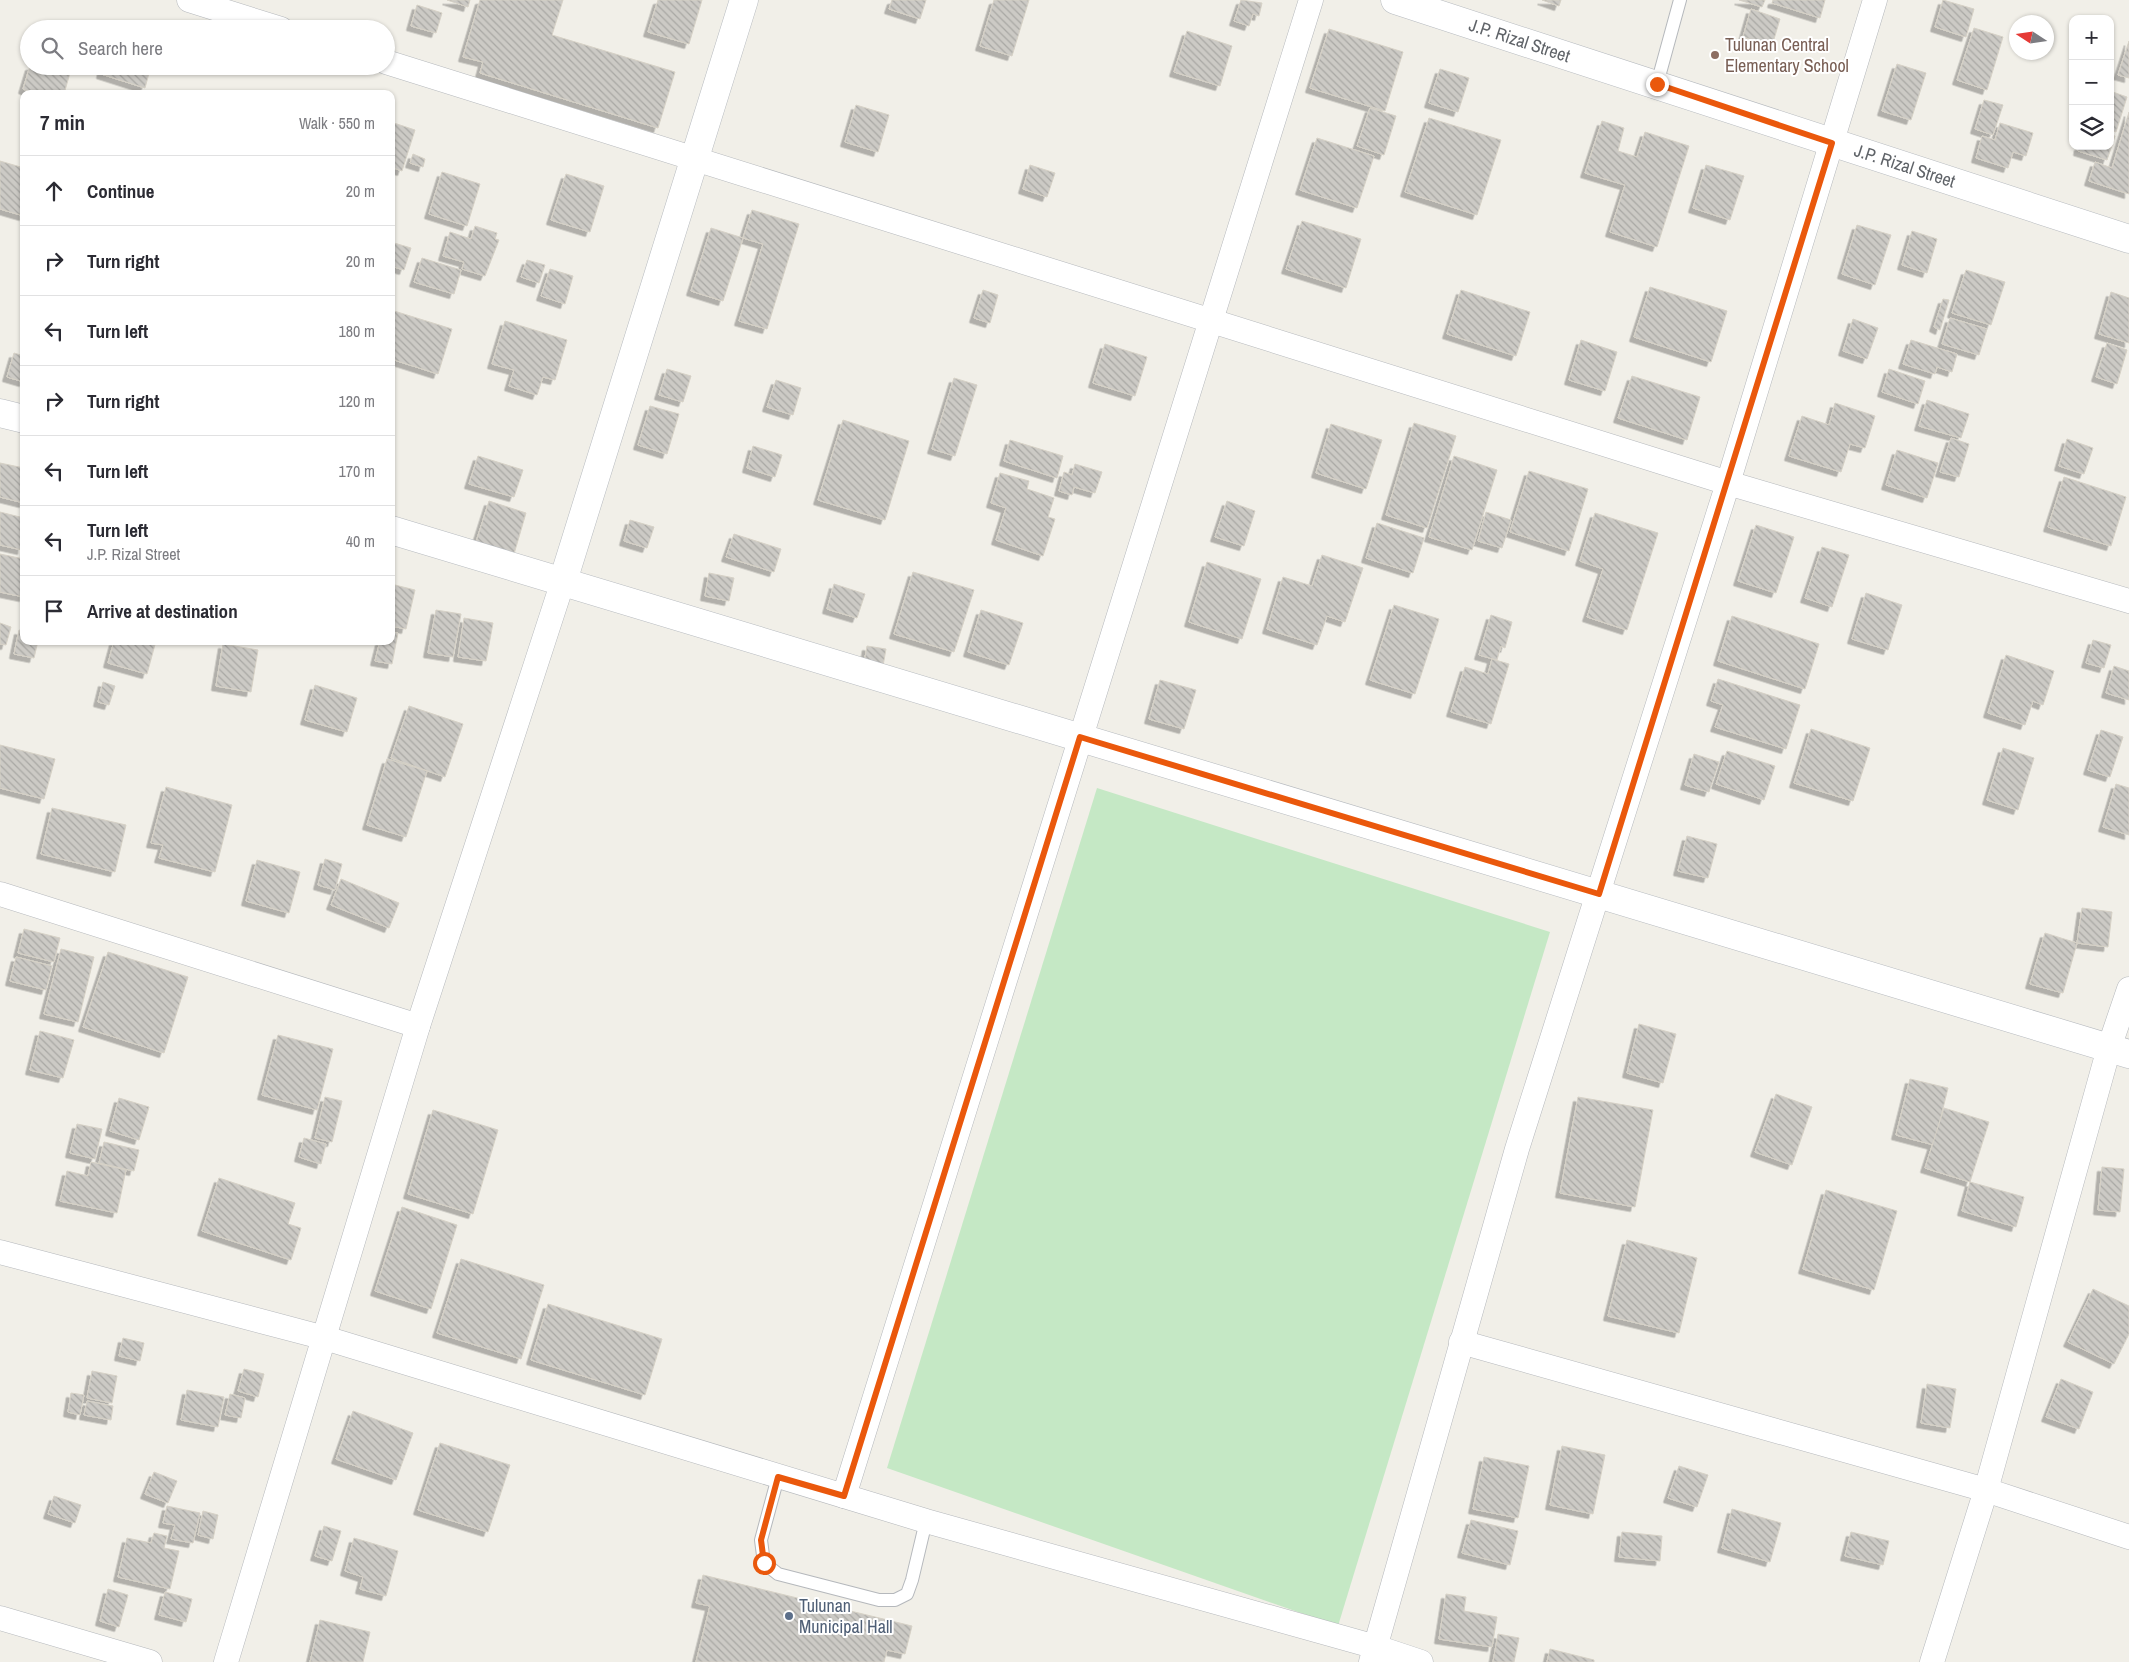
<!DOCTYPE html>
<meta charset="utf-8">
<style>
:root{--surface:#fff;--page:#f7f7f7;--text:#2b2b33;--muted:#7c7c81;--line:#e1e1e2}
body{margin:0;font-family:"Archivo Narrow",sans-serif;background:var(--page);color:var(--text)}
.controls{position:absolute;right:15px;top:15px;display:grid;overflow:hidden;border-radius:10px;box-shadow:0 1px 4px #0004}
.controls button{width:45px;height:45px;display:grid;place-items:center;padding:0;border:0;border-bottom:1px solid var(--line);background:var(--surface);color:var(--text);font:25px sans-serif}
.compass{position:absolute;left:2009px;top:15px;width:45px;height:45px;border-radius:50%;background:var(--surface);box-shadow:0 1px 4px #0004;rotate:282deg}
.stop{position:absolute;width:15px;height:15px;margin:-11px;border:4px solid #ea580c;border-radius:50%;background:#fff}
.stop.end{background:#ea580c;border-color:#fff;box-shadow:0 1px 5px #0008}
.list{margin:0;padding:0;list-style:none}
h2{display:flex;justify-content:space-between;align-items:center;height:65px;margin:0;padding:0 20px;font-size:21px}
h2 small{font-size:16px;font-weight:400;color:var(--muted)}
.list li{display:grid;grid-template-columns:32px 1fr auto;gap:15px;align-items:center;box-sizing:border-box;height:70px;padding:0 20px;border-top:1px solid var(--line)}
.list b{display:block;font-size:19px;white-space:nowrap}
.list p{margin:0;font-size:16px;white-space:nowrap;color:var(--muted)}
.list em{font-size:16px;font-style:normal;color:var(--muted)}
.icon{flex:none;width:28px;height:28px;fill:none;stroke:currentColor;stroke-width:2;stroke-linecap:round;stroke-linejoin:round}
.map{position:relative;flex:none;width:2129px;height:1662px;overflow:hidden}
.search{position:absolute;background:var(--surface);box-shadow:0 1px 4px #0004;left:20px;top:20px;width:375px;height:55px;display:flex;align-items:center;gap:12px;box-sizing:border-box;padding:0 18px;border-radius:28px;color:var(--muted);font-size:19px}
.panel{position:absolute;background:var(--surface);box-shadow:0 1px 4px #0004;left:20px;top:90px;width:375px;height:555px;border-radius:10px}
.map>svg:first-child{display:block}
.green{fill:#c5e8c5}
.building{fill:url(#building-back-hatch);stroke:#d6d1c6;filter:url(#shadow)}
.lines{fill:none;stroke-linecap:round;stroke-linejoin:round}
.lane-casing{stroke:#b5b8bc;stroke-width:14}
.street-casing{stroke:#b5b8bc;stroke-width:25}
.secondary-casing{stroke:#b6babf;stroke-width:29}
.lane{stroke:#fff;stroke-width:12}
.street{stroke:#fff;stroke-width:24}
.secondary{stroke:#fff;stroke-width:28}
.route{stroke:#ea580c;stroke-width:6}
.education-dot{fill:#8d6e63;stroke:#fff;stroke-width:2}
.service-dot{fill:#5c6f8a;stroke:#fff;stroke-width:2}
.labels{text-anchor:middle;stroke-width:4;stroke-linejoin:round;paint-order:stroke}
.street-label{font-size:18px;fill:#5f6368;stroke:#fff}
.education-label{font-size:18px;fill:#785e54;stroke:#fff;text-anchor:start}
.service-label{font-size:18px;fill:#4e5e75;stroke:#fff;text-anchor:start}
</style>
<div class="map">
<svg width="2129" height="1662" viewBox="0 0 2129 1662">
<defs>
<pattern id="building-back-hatch" width="6" height="6" patternUnits="userSpaceOnUse" patternTransform="scale(1.25)"><rect width="6" height="6" fill="#cccac5"/><path d="M-1 5l2 2M0 0l6 6M5-1l2 2" fill="none" stroke="#a9a8a4"/></pattern>
<filter id="shadow"><feDropShadow dx="-4.5" dy="4.5" stdDeviation="0" flood-color="#0004"/></filter>
</defs>
<rect width="100%" height="100%" fill="#f1efe8"/>
<path class="green" d="M1097,788L1550,932L1338,1626L887,1468Z"/>
<g class="building">
<path d="M447,0H470L468,7Z"/>
<path d="M480,0H563L552,35L675,72L658,128L480,73L483,62L463,57Z"/>
<path d="M658,0H702L689,44L648,32Z"/>
<path d="M892,0H926L920,19L889,9Z"/>
<path d="M994,0H1029L1012,56L980,46Z"/>
<path d="M1241,0L1262,3L1259,16L1253,14L1249,26L1234,21Z"/>
<path d="M1542,0H1561L1559,6Z"/>
<path d="M1739,0H1765L1762,7Z"/>
<path d="M1773,0H1825L1820,18L1772,3Z"/>
<path d="M1943,0L1974,9L1966,37L1935,27Z"/>
<path d="M417,5L442,13L436,33L411,26Z"/>
<path d="M1751,9L1780,19L1772,46L1743,37Z"/>
<path d="M1974,28L2003,37L1987,90L1957,80Z"/>
<path d="M1329,29L1403,52L1385,111L1310,88Z"/>
<path d="M1187,31L1232,46L1220,86L1174,72Z"/>
<path d="M2129,41V78L2118,75Z"/>
<path d="M1897,64L1926,73L1911,120L1882,111Z"/>
<path d="M30,66H72L64,94H35L23,89Z"/>
<path d="M103,66H151L145,88L101,74Z"/>
<path d="M1440,69L1469,78L1458,112L1429,103Z"/>
<path d="M2110,91L2127,97L2116,132L2110,130Z"/>
<path d="M1984,100L2003,105L1993,135L1975,129Z"/>
<path d="M856,105L889,115L878,152L845,142Z"/>
<path d="M1370,108L1396,116L1384,155L1357,146Z"/>
<path d="M2129,112V194L2089,181L2095,162L2112,168Z"/>
<path d="M1429,118L1501,140L1477,215L1405,192Z"/>
<path d="M1602,121L1624,128L1618,151L1637,157L1645,132L1689,146L1657,247L1610,232L1625,185L1585,173Z"/>
<path d="M391,122L415,130L402,171L391,167Z"/>
<path d="M2000,123L2033,133L2026,156L2013,152L2008,168L1976,158L1982,136L1995,140Z"/>
<path d="M2110,135L2115,136L2107,160L2078,151L2079,146H2110Z"/>
<path d="M1317,138L1374,156L1357,208L1300,190Z"/>
<path d="M413,154L425,159L423,167L410,163Z"/>
<path d="M0,161L24,168V216L0,209Z"/>
<path d="M1030,165L1055,173L1047,197L1023,189Z"/>
<path d="M1706,165L1744,176L1730,220L1693,208Z"/>
<path d="M442,172L480,184L467,226L429,214Z"/>
<path d="M566,174L604,186L590,232L551,220Z"/>
<path d="M752,210L799,224L767,329L739,321L763,244L743,238Z"/>
<path d="M1302,221L1361,239L1346,288L1286,269Z"/>
<path d="M1857,225L1891,235L1875,285L1842,274Z"/>
<path d="M475,226L497,233L495,239L499,240L485,276L462,269L464,262L443,256L450,232L471,239Z"/>
<path d="M711,228L743,238L723,301L691,291Z"/>
<path d="M1912,231L1937,239L1927,273L1902,265Z"/>
<path d="M391,242L411,248L404,270L391,266Z"/>
<path d="M422,258L461,270L454,294L414,282Z"/>
<path d="M527,260L545,265L539,283L521,277Z"/>
<path d="M550,269L573,276L565,304L541,296Z"/>
<path d="M1966,270L2005,282L1991,325L1952,313Z"/>
<path d="M1650,287L1727,311L1711,362L1634,337Z"/>
<path d="M983,290L998,295L990,323L974,318Z"/>
<path d="M1461,290L1530,312L1516,356L1447,334Z"/>
<path d="M2111,292L2129,298V343L2099,334Z"/>
<path d="M1943,299L1949,300L1940,330L1934,327Z"/>
<path d="M391,310L452,329L438,374L391,359Z"/>
<path d="M1950,318L1987,329L1979,355L1942,344Z"/>
<path d="M1853,319L1878,328L1867,359L1843,351Z"/>
<path d="M505,321L567,340L555,380L543,377L537,395L509,386L514,370L492,364Z"/>
<path d="M1581,340L1617,352L1605,391L1569,380Z"/>
<path d="M1911,340L1957,354L1952,372L1937,367L1935,374L1903,364Z"/>
<path d="M2107,343L2127,350L2117,384L2096,377Z"/>
<path d="M1105,344L1147,357L1135,396L1093,383Z"/>
<path d="M14,353L24,356V382L7,377Z"/>
<path d="M667,369L691,376L683,402L659,395Z"/>
<path d="M1889,369L1925,381L1918,404L1882,392Z"/>
<path d="M1632,376L1700,397L1687,440L1618,418Z"/>
<path d="M954,378L977,385L955,456L932,449Z"/>
<path d="M776,380L801,388L793,415L767,407Z"/>
<path d="M1927,400L1969,414L1961,438L1919,426Z"/>
<path d="M1835,403L1875,416L1865,448L1850,444L1841,472L1789,456L1802,416L1829,425Z"/>
<path d="M650,406L679,414L667,454L638,445Z"/>
<path d="M843,420L909,441L885,520L818,500Z"/>
<path d="M1414,423L1456,436L1427,528L1386,515Z"/>
<path d="M1331,424L1382,440L1366,489L1316,473Z"/>
<path d="M1951,438L1969,444L1959,477L1940,472Z"/>
<path d="M2067,439L2093,448L2084,474L2059,466Z"/>
<path d="M1010,440L1063,456L1057,478L1004,461Z"/>
<path d="M753,446L782,455L775,477L747,468Z"/>
<path d="M1897,450L1938,463L1927,498L1886,485Z"/>
<path d="M478,456L523,470L514,497L469,484Z"/>
<path d="M1454,456L1497,470L1472,550L1429,537Z"/>
<path d="M0,463L24,468V503L0,497Z"/>
<path d="M1075,464L1102,472L1095,493L1074,487L1072,495L1059,491L1064,472L1072,475Z"/>
<path d="M1529,471L1588,489L1569,551L1510,532Z"/>
<path d="M1000,473L1029,481L1027,489L1054,498L1048,517L1055,519L1043,556L996,540L1006,508L991,503Z"/>
<path d="M2064,477L2126,497L2111,546L2048,527Z"/>
<path d="M489,501L526,513L514,554L476,542Z"/>
<path d="M1227,501L1255,511L1244,546L1215,537Z"/>
<path d="M0,512L24,518L22,550L0,545Z"/>
<path d="M1486,512L1511,520L1502,548L1478,541Z"/>
<path d="M1595,513L1658,533L1627,630L1587,617L1603,569L1580,561Z"/>
<path d="M630,520L654,527L647,548L624,541Z"/>
<path d="M1377,523L1424,538L1413,573L1366,558Z"/>
<path d="M1756,525L1794,537L1776,593L1738,581Z"/>
<path d="M734,534L781,549L774,572L726,557Z"/>
<path d="M1822,547L1849,555L1832,607L1805,598Z"/>
<path d="M0,554L24,559V597L0,592Z"/>
<path d="M1322,555L1363,568L1345,622L1327,616L1317,645L1267,629L1283,577L1312,586Z"/>
<path d="M1207,562L1261,579L1242,639L1189,622Z"/>
<path d="M913,572L974,590L954,652L894,634Z"/>
<path d="M709,573L734,578L729,601L705,596Z"/>
<path d="M391,584L415,590L406,629L391,626Z"/>
<path d="M834,584L865,594L857,618L827,609Z"/>
<path d="M1866,593L1902,605L1888,650L1852,639Z"/>
<path d="M1394,605L1439,619L1415,694L1370,680Z"/>
<path d="M436,610L461,614L453,657L428,653Z"/>
<path d="M981,610L1023,623L1009,665L968,652Z"/>
<path d="M1491,615L1512,622L1505,648L1501,646L1497,660L1479,655Z"/>
<path d="M1732,616L1819,644L1805,689L1718,661Z"/>
<path d="M464,618L493,623L486,661L458,657Z"/>
<path d="M0,623L11,627L6,645L0,644Z"/>
<path d="M19,630L24,631V641H38L34,658L14,654Z"/>
<path d="M391,632L398,633L392,664L375,661L380,641H391Z"/>
<path d="M2093,640L2111,645L2104,668L2086,663Z"/>
<path d="M114,641H156L147,674L108,663Z"/>
<path d="M223,644L258,650L251,692L216,686Z"/>
<path d="M867,646L886,649L883,666L864,663Z"/>
<path d="M2006,655L2054,671L2043,705L2033,701L2025,725L1988,713Z"/>
<path d="M1492,659L1509,664L1491,724L1451,712L1465,667L1488,674Z"/>
<path d="M2114,666L2129,671V700L2106,693Z"/>
<path d="M1718,679L1800,705L1786,749L1715,727L1723,705L1711,701Z"/>
<path d="M1160,680L1196,690L1184,729L1149,719Z"/>
<path d="M103,682L115,686L109,705L98,702Z"/>
<path d="M315,685L357,698L347,732L305,720Z"/>
<path d="M409,706L463,724L445,777L391,758Z"/>
<path d="M1811,729L1870,748L1853,801L1794,783Z"/>
<path d="M2101,730L2123,737L2110,777L2088,770Z"/>
<path d="M0,745L55,759L44,799L0,788Z"/>
<path d="M2003,748L2034,758L2018,810L1987,800Z"/>
<path d="M1727,751L1775,766L1764,800L1716,784Z"/>
<path d="M1694,754L1719,762L1709,792L1685,785Z"/>
<path d="M387,759L427,771L406,837L367,825Z"/>
<path d="M2116,784L2129,788V835L2103,827Z"/>
<path d="M166,787L232,805L215,872L159,858L163,845L151,843Z"/>
<path d="M52,808L126,825L115,872L41,854Z"/>
<path d="M1687,836L1717,844L1708,878L1678,871Z"/>
<path d="M325,859L342,864L335,890L318,885Z"/>
<path d="M257,860L300,872L289,913L246,901Z"/>
<path d="M341,879L399,903L389,928L331,905Z"/>
<path d="M2082,908L2112,912L2108,947L2077,943Z"/>
<path d="M24,929L60,938L54,962L18,953Z"/>
<path d="M2045,933L2077,943L2063,993L2030,984Z"/>
<path d="M61,949L94,957L78,1022L44,1014Z"/>
<path d="M108,952L188,977L164,1053L83,1027Z"/>
<path d="M16,957L52,966L46,990L10,981Z"/>
<path d="M1639,1024L1676,1034L1663,1083L1627,1073Z"/>
<path d="M40,1031L74,1040L63,1078L30,1070Z"/>
<path d="M278,1035L333,1049L317,1110L262,1095Z"/>
<path d="M1910,1079L1948,1088L1934,1145L1896,1135Z"/>
<path d="M1776,1094L1812,1107L1792,1165L1755,1152Z"/>
<path d="M325,1097L342,1101L332,1142L315,1138Z"/>
<path d="M1578,1097L1653,1110L1635,1207L1560,1193Z"/>
<path d="M119,1098L149,1107L139,1140L110,1131Z"/>
<path d="M1944,1108L1989,1122L1970,1182L1925,1168Z"/>
<path d="M433,1110L498,1130L473,1214L408,1194Z"/>
<path d="M77,1124L102,1129L95,1159L70,1153Z"/>
<path d="M304,1138L326,1144L321,1164L299,1157Z"/>
<path d="M104,1142L139,1150L134,1171L99,1163Z"/>
<path d="M91,1162L126,1170L117,1213L60,1201L67,1171L88,1176Z"/>
<path d="M2102,1167L2124,1169L2120,1212L2098,1210Z"/>
<path d="M219,1178L295,1203L288,1224L301,1228L291,1260L202,1231Z"/>
<path d="M1970,1182L2024,1197L2016,1227L1962,1211Z"/>
<path d="M1826,1190L1897,1211L1874,1290L1803,1269Z"/>
<path d="M402,1207L457,1225L431,1309L375,1291Z"/>
<path d="M1627,1240L1697,1258L1679,1333L1608,1316Z"/>
<path d="M461,1259L544,1285L521,1359L437,1333Z"/>
<path d="M2093,1289L2129,1306V1334L2114,1364L2068,1342Z"/>
<path d="M548,1304L662,1339L645,1395L531,1360Z"/>
<path d="M123,1338L144,1343L140,1361L119,1356Z"/>
<path d="M244,1369L264,1374L258,1397L238,1391Z"/>
<path d="M92,1371L117,1376L112,1403L87,1398Z"/>
<path d="M2061,1379L2093,1392L2079,1429L2046,1417Z"/>
<path d="M1927,1384L1956,1389L1950,1428L1921,1423Z"/>
<path d="M187,1390L224,1397L218,1427L181,1420Z"/>
<path d="M71,1393L84,1395L80,1415L68,1412Z"/>
<path d="M230,1394L245,1398L241,1418L225,1415Z"/>
<path d="M87,1401L113,1406L111,1420L84,1415Z"/>
<path d="M353,1411L413,1433L396,1480L336,1459Z"/>
<path d="M440,1443L510,1465L488,1532L418,1510Z"/>
<path d="M1562,1446L1605,1455L1593,1514L1550,1505Z"/>
<path d="M1484,1457L1529,1466L1518,1518L1473,1509Z"/>
<path d="M1679,1466L1708,1475L1697,1507L1668,1498Z"/>
<path d="M154,1472L177,1481L168,1503L145,1494Z"/>
<path d="M54,1496L81,1505L75,1523L48,1514Z"/>
<path d="M167,1506L200,1513L193,1543L171,1539L175,1525L163,1523Z"/>
<path d="M1732,1509L1781,1523L1770,1562L1722,1548Z"/>
<path d="M203,1511L218,1515L213,1539L198,1535Z"/>
<path d="M1471,1520L1518,1531L1510,1565L1462,1553Z"/>
<path d="M324,1526L341,1531L332,1561L315,1556Z"/>
<path d="M1622,1532L1662,1536L1660,1561L1619,1557Z"/>
<path d="M1851,1532L1889,1541L1883,1565L1845,1556Z"/>
<path d="M154,1533L167,1536L164,1548L179,1551L170,1589L118,1577L127,1538L151,1543Z"/>
<path d="M354,1538L398,1551L386,1596L360,1589L363,1577L345,1571Z"/>
<path d="M703,1575L912,1626L905,1654L887,1650L884,1662H696L710,1606L696,1603Z"/>
<path d="M108,1589L128,1595L119,1627L100,1621Z"/>
<path d="M165,1592L192,1599L186,1622L159,1615Z"/>
<path d="M1446,1594L1466,1597L1464,1611L1497,1617L1492,1647L1439,1639Z"/>
<path d="M320,1620L370,1632L363,1662H310Z"/>
<path d="M1498,1634L1519,1638L1514,1662H1493Z"/>
<path d="M1550,1649L1594,1660V1662H1547Z"/>
</g>
<g class="lines">
<g class="lane-casing">
<g id="lane">
<path d="M1657,84L1680,0"/>
<path d="M778,1477L761,1540L764,1563L778,1574L879,1600H895L907,1594L912,1580L926,1521"/>
</g>
</g>
<g class="street-casing">
<g id="street">
<path d="M189,0L281,29"/>
<path d="M386,62L1728,483L2129,601"/>
<path d="M0,894L418,1026"/>
<path d="M0,1252L325,1338L926,1521L1376,1647L1421,1662"/>
<path d="M1461,1342L1986,1490L2129,1537"/>
<path d="M844,1496L1311,0"/>
<path d="M0,1618L150,1662"/>
<path d="M226,1662L418,1026L563,581"/>
<path d="M1371,1662L1517,1149L1728,483L1875,0"/>
<path d="M1932,1662L1986,1490L2109,1048L2129,989"/>
</g>
</g>
<g class="secondary-casing">
<g id="secondary">
<path id="s1" d="M1395,0L2129,239"/>
<path d="M0,413L24,419"/>
<path d="M391,530L2129,1054"/>
<path d="M563,581L744,0"/>
</g>
</g>
<use href="#lane" class="lane"/>
<use href="#street" class="street"/>
<use href="#secondary" class="secondary"/>
</g>
<g class="lines">
<path class="route" d="M764,1563L761,1540L778,1477L844,1496L1080,737L1599,894L1832,143L1657,84"/>
</g>
<circle class="education-dot" cx="1715" cy="55" r="5"/>
<circle class="service-dot" cx="789" cy="1616" r="5"/>
<g class="labels">
<g class="street-label">
<text dy="6" stroke="none"><textPath href="#s1" startOffset="131">J.P. Rizal Street</textPath></text>
<text dy="6" stroke="none"><textPath href="#s1" startOffset="536">J.P. Rizal Street</textPath></text>
</g>
<g class="education-label">
<text x="1725" y="51">Tulunan Central<tspan x="1725" dy="21">Elementary School</tspan></text>
</g>
<g class="service-label">
<text x="799" y="1612">Tulunan<tspan x="799" dy="21">Municipal Hall</tspan></text>
</g>
</g>
</svg>
<div class="controls">
<button>+</button>
<button>−</button>
<button><svg class="icon" aria-label="layers" viewBox="0 0 24 24"><path d="M12 4l9 5-9 5-9-5zM3 14l9 5 9-5"/></svg></button>
</div>
<svg class="compass" viewBox="-18 -18 36 36"><path d="M0-13l5 13h-10z" fill="#e53935"/><path d="M0 13l5-13h-10z" fill="#7c7c81"/></svg>
<div class="stop" style="left:764px;top:1563px"></div>
<div class="stop end" style="left:1657px;top:84px"></div>
<div class="search"><svg class="icon" aria-label="search" viewBox="0 0 24 24"><circle cx="10" cy="10" r="6"/><path d="M15 15l6 6"/></svg>Search here</div>
<section class="panel">
<h2>7 min<small>Walk · 550 m</small></h2>
<ul class="list">
<li><svg class="icon" aria-label="ahead" viewBox="0 0 24 24"><path d="M12 20V5M6 11l6-6 6 6"/></svg><div><b>Continue</b></div><em>20 m</em></li>
<li><svg class="icon" aria-label="right" viewBox="0 0 24 24"><path d="M7 20v-9h11M14 6l5 5-5 5"/></svg><div><b>Turn right</b></div><em>20 m</em></li>
<li><svg class="icon" aria-label="left" viewBox="0 0 24 24"><path d="M17 20v-9H6M10 6l-5 5 5 5"/></svg><div><b>Turn left</b></div><em>180 m</em></li>
<li><svg class="icon" aria-label="right" viewBox="0 0 24 24"><path d="M7 20v-9h11M14 6l5 5-5 5"/></svg><div><b>Turn right</b></div><em>120 m</em></li>
<li><svg class="icon" aria-label="left" viewBox="0 0 24 24"><path d="M17 20v-9H6M10 6l-5 5 5 5"/></svg><div><b>Turn left</b></div><em>170 m</em></li>
<li><svg class="icon" aria-label="left" viewBox="0 0 24 24"><path d="M17 20v-9H6M10 6l-5 5 5 5"/></svg><div><b>Turn left</b><p>J.P. Rizal Street</p></div><em>40 m</em></li>
<li><svg class="icon" aria-label="arrive" viewBox="0 0 24 24"><path d="M6 21V4h12l-3 4 3 4H6"/></svg><div><b>Arrive at destination</b></div></li>
</ul>
</section>
</div>
